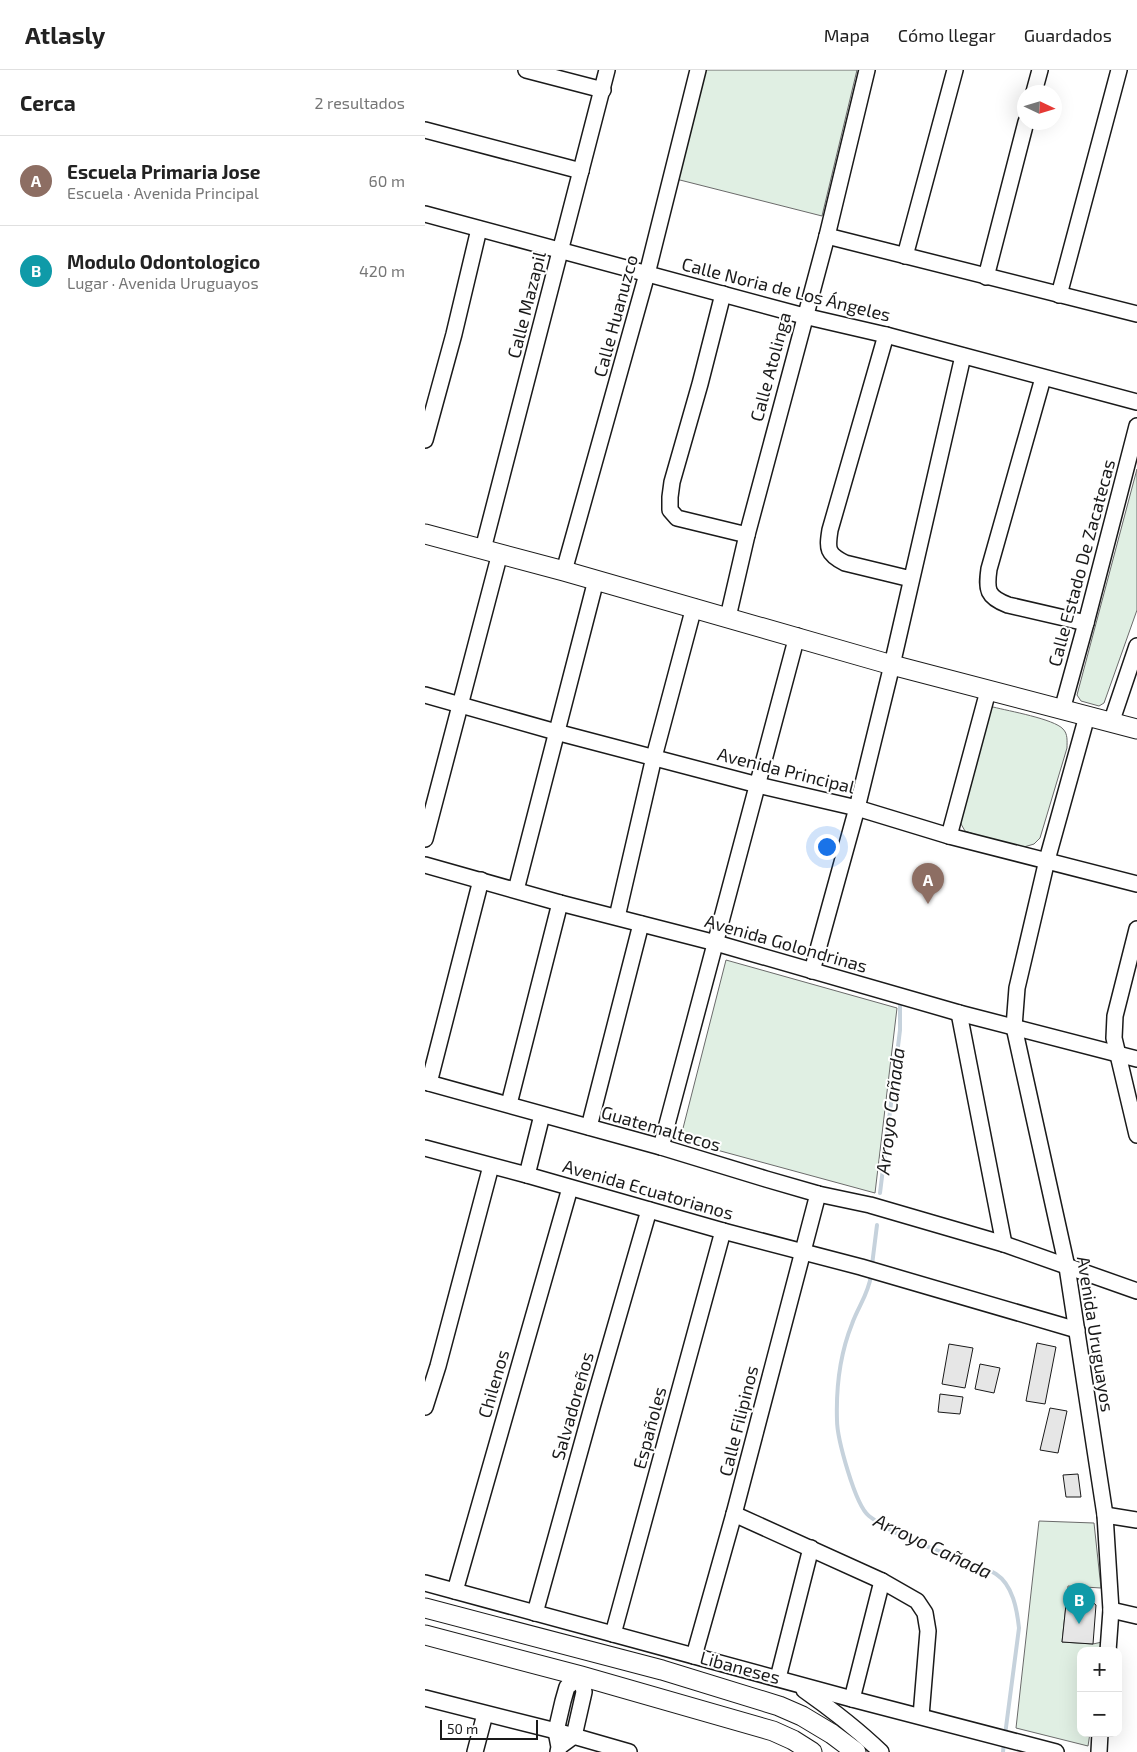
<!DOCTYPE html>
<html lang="es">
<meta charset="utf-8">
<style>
:root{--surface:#fff;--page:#f6f6f6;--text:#222;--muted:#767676;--line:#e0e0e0;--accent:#d93025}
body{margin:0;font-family:"Exo 2",sans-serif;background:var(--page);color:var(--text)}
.controls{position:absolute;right:15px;bottom:15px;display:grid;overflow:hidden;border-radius:10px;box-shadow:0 5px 20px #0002}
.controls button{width:45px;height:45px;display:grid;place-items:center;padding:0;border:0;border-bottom:1px solid var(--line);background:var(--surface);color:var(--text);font:25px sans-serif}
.compass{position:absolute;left:592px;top:15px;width:45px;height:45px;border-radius:50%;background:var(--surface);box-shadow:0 5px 20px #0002;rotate:94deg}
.scale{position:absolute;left:15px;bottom:12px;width:98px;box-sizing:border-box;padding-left:5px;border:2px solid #1a1a1a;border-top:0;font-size:14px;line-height:18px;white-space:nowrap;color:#1a1a1a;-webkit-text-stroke:4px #fff;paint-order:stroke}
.you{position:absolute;left:401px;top:776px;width:18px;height:18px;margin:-12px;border:4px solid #fff;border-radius:50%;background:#1a73e8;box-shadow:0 0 0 8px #1a73e833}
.badge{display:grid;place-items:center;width:32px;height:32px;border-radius:50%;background:var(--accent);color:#fff;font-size:16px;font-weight:700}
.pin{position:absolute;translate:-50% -41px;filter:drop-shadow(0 1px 2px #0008)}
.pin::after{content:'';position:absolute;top:26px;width:18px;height:15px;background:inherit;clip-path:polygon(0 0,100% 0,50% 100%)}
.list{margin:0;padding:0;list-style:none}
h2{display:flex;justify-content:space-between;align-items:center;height:65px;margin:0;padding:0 20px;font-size:21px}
h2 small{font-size:16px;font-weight:400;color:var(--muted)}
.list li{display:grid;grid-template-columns:32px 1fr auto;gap:15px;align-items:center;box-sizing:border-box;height:90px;padding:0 20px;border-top:1px solid var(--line)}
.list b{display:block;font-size:19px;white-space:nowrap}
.list p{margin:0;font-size:16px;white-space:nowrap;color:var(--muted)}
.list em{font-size:16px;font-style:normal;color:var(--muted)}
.map{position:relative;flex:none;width:712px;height:1682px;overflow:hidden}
header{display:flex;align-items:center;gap:30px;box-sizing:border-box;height:70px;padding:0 25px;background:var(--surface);border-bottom:1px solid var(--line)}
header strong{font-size:24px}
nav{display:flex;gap:28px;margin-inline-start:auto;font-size:18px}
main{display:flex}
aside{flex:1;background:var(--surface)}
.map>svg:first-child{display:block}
.green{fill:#e0efe3;stroke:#6a6a6a}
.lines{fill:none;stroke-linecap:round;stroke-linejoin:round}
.stream{stroke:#c6d2dc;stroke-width:4}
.building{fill:#e6e6e6;stroke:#1a1a1a}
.minor-casing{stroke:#1a1a1a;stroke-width:18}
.major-casing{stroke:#1a1a1a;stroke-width:21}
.minor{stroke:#fff;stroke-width:15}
.major{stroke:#fff;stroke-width:19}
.labels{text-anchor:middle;stroke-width:4;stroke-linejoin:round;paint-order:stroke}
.street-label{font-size:18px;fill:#1a1a1a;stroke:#fff}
.water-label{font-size:19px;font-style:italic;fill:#1a1a1a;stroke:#fff}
</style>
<header>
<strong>Atlasly</strong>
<nav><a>Mapa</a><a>Cómo llegar</a><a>Guardados</a></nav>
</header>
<main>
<aside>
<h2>Cerca<small>2 resultados</small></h2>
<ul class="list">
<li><span class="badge" style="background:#8d6e63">A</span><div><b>Escuela Primaria Jose</b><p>Escuela · Avenida Principal</p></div><em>60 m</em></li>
<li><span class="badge" style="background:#0f9aa8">B</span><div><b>Modulo Odontologico</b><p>Lugar · Avenida Uruguayos</p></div><em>420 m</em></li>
</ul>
</aside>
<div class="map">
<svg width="712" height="1682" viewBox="0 0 712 1682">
<rect width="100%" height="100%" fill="#fff"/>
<g class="green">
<path d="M278,0H432L397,146L251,109Z"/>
<path d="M712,399V540L679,633L674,636L656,631L652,625Z"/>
<path d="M568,637C584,641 629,649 638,659C643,664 642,671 642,678L615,768L609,774L599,777L560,768L540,761L536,754L535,743L564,640Z"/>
<path d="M301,890L472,938L450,1123L255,1070Z"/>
<path d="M614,1451L669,1453L676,1518L643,1516L637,1572L668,1574L677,1572L676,1581H656V1663H665L663,1676L591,1658Z"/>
</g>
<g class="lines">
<g class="stream">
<path d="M455,1123L475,960V934"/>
<path d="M447,1195L452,1155"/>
<path d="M446,1205C444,1223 433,1237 427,1254C415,1284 411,1318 412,1350C412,1368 430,1435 444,1446C472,1468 510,1479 543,1492C552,1496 563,1499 571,1504C588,1515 592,1540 594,1558L580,1665"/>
<path d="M578,1682L579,1672"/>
</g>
</g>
<g class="building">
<path d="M612,1273L631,1277L620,1334L601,1331Z"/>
<path d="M524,1274L548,1278L540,1318L517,1314Z"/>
<path d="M555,1294L575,1298L569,1323L550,1319Z"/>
<path d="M515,1324L538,1327L535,1344L513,1342Z"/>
<path d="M625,1338L642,1341L633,1383L615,1380Z"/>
<path d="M653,1404L656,1427H641L638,1405Z"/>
<path d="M642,1525L660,1526L671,1535L668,1574L637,1572Z"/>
</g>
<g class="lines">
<g class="minor-casing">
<g id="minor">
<path d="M101,0L178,20"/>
<path d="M609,22L615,0"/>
<path d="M0,60L156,101"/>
<path d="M0,144L379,246L461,265L712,332"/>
<path d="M402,166L712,244"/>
<path d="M480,186L530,0"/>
<path d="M561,207L601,52"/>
<path d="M298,224L275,314L247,412L245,427V440L252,448L322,465"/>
<path d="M634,225L694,0"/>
<path d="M461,265L405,460C402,479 402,484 420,493L486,509"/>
<path d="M618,308L564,499C561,520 562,527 583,535L661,553"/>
<path d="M0,370L29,264L54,159"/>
<path d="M58,479L182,0"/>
<path d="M139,501L222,204L273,0"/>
<path d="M303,547L322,465L402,166L442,0"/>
<path d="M0,625L131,662L333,715L432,738L524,766L712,814"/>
<path d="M637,640L661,553L712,356"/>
<path d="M662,646L622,790L592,918L589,957L642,1197L680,1445L686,1540L683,1581"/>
<path d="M686,653L712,576"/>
<path d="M524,766L563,621"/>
<path d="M0,769L75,483"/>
<path d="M0,795L135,833L291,873L534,943L712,989"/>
<path d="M91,820L171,510"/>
<path d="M192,847L229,687L269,537"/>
<path d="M712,859L690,946L689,968L712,1065"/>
<path d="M387,901L432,738L467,595L538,286"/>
<path d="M534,943L579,1174"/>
<path d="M0,1012L236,1077L341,1109L393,1124L445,1135L579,1174L712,1221"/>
<path d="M4,1013L56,810"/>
<path d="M84,1034L135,833"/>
<path d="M164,1057L216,854"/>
<path d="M236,1077L372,566"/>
<path d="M0,1078L102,1105L298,1161L436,1197L652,1260"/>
<path d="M102,1105L117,1045"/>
<path d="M0,1337L13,1296L66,1096"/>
<path d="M309,1444L457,1511L492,1531L500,1543L503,1561L496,1646"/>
<path d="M680,1445L712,1450"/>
<path d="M0,1513L427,1629L631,1682"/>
<path d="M30,1521L145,1118"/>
<path d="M686,1540L712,1546"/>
<path d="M110,1543L168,1334L224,1140"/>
<path d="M188,1564L298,1161"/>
<path d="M269,1586L309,1444L393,1124"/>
<path d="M353,1608L386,1478"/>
<path d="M379,1620C406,1639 432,1659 456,1682"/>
<path d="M0,1628L131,1661L204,1682"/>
<path d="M427,1629L457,1511"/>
<path d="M50,1682L60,1644"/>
<path d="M133,1682L134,1677L131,1661L138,1631L142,1617L156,1606L159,1622L149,1666L134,1677"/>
<path d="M674,1682L675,1663"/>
</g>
</g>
<g class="major-casing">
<g id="major">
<path d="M0,464L139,501L467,595L712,659"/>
<path d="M0,1538L237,1600L354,1636L377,1646L407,1664L431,1682"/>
<path d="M0,1565L156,1606L348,1661L368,1670L387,1682"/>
</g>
</g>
<use href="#minor" class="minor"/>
<use href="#major" class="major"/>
</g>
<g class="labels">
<g class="street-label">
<text transform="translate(361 220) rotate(14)" y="6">Calle Noria de Los Ángeles</text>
<text transform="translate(102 235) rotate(-76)" y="6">Calle Mazapil</text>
<text transform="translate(191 246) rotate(-75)" y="6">Calle Huanuzco</text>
<text transform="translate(346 297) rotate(-75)" y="6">Calle Atolinga</text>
<text transform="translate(657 493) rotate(-75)" y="6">Calle Estado De Zacatecas</text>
<text transform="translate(361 701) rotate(14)" y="6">Avenida Principal</text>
<text transform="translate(361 874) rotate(16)" y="6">Avenida Golondrinas</text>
<text transform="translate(236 1059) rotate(16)" y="6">Guatemaltecos</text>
<text transform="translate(223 1120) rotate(16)" y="6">Avenida Ecuatorianos</text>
<text transform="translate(670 1264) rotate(81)" y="6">Avenida Uruguayos</text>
<text transform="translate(69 1314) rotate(-74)" y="6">Chilenos</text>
<text transform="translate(148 1336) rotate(-74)" y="6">Salvadoreños</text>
<text transform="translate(314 1351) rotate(-76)" y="6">Calle Filipinos</text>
<text transform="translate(225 1358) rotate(-75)" y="6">Españoles</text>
<text transform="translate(315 1598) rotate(15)" y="6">Libaneses</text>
</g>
<g class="water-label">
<text transform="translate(465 1041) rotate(-83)" y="7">Arroyo Cañada</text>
<text transform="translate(508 1476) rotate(25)" y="7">Arroyo Cañada</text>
</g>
</g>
</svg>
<div class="controls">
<button>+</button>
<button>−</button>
</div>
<svg class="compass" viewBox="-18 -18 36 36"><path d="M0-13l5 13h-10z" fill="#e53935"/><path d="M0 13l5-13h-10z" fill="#767676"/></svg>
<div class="scale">50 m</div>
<div class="you"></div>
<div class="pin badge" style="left:503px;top:834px;background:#8d6e63">A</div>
<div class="pin badge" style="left:654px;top:1554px;background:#0f9aa8">B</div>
</div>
</main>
